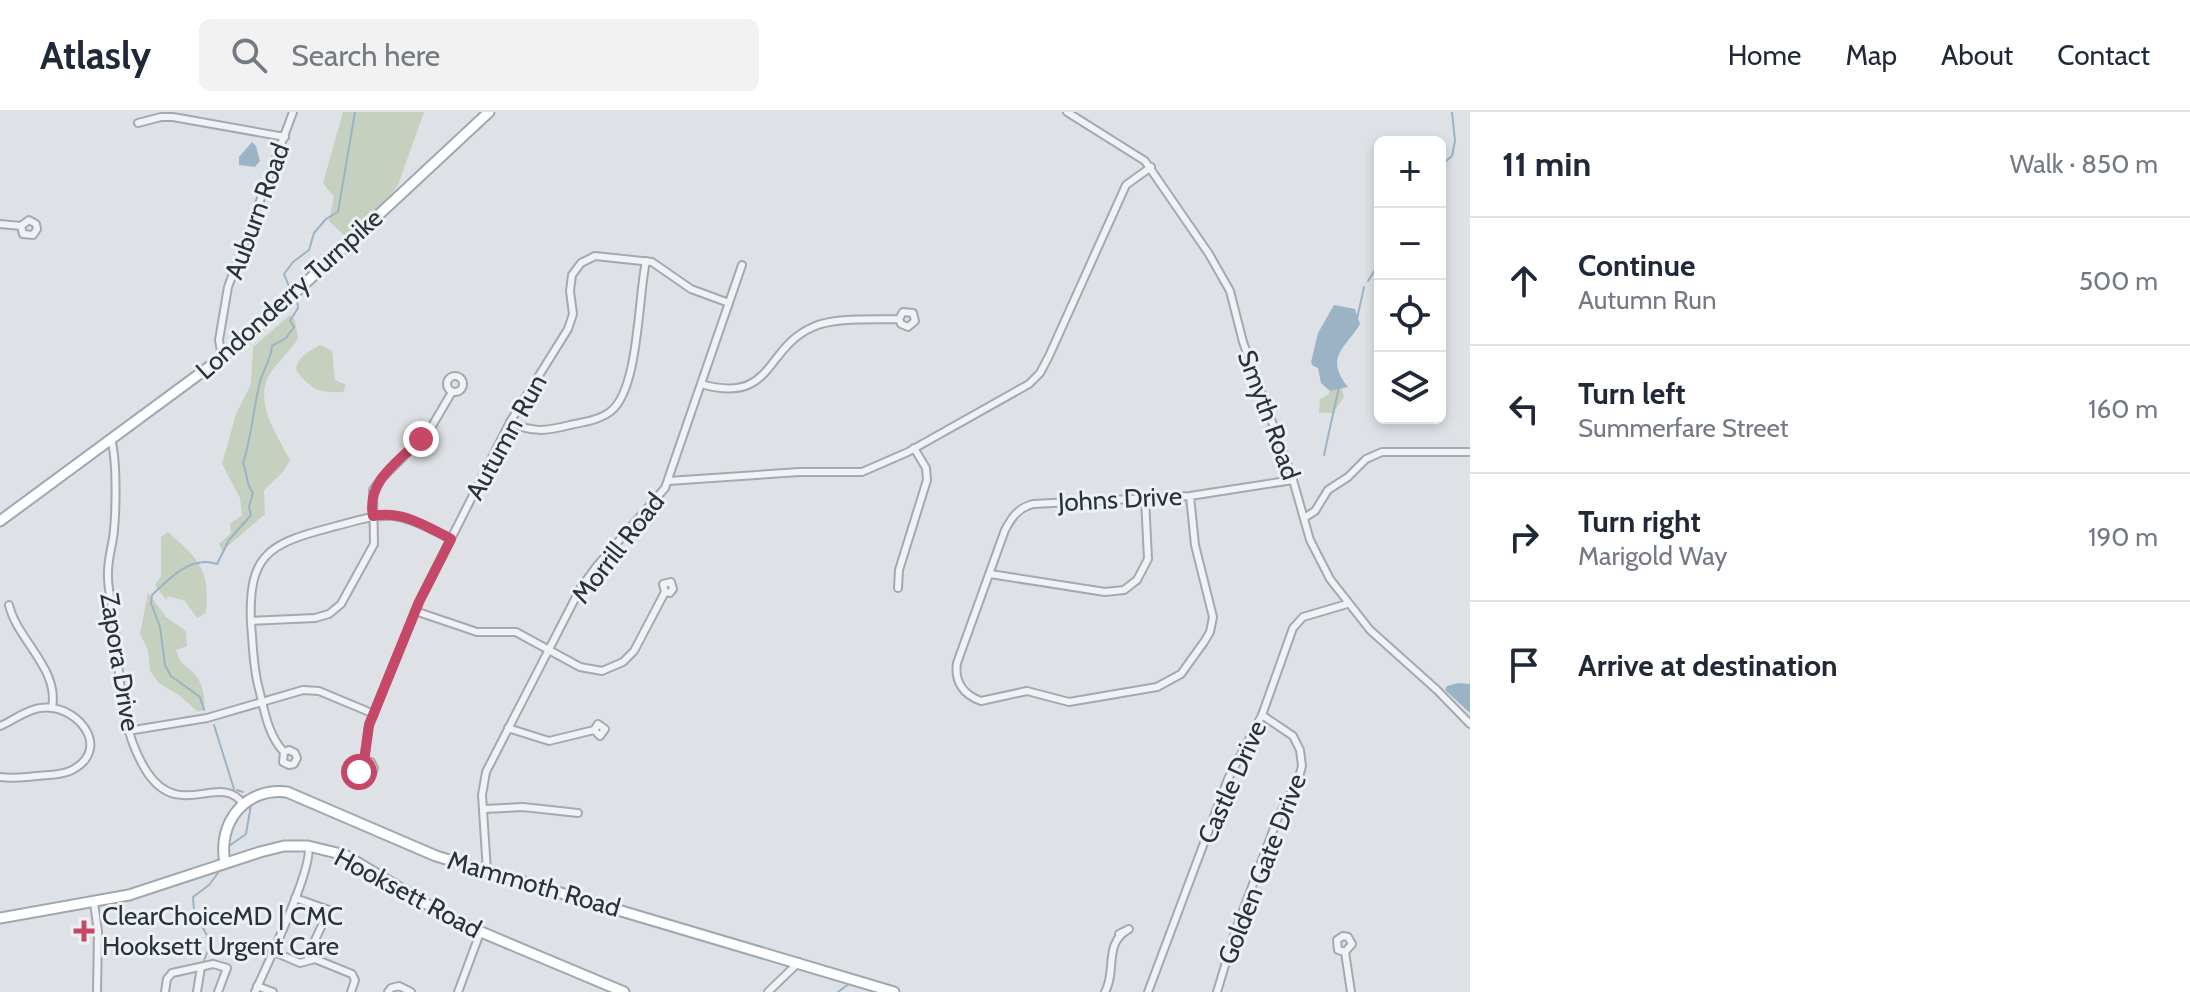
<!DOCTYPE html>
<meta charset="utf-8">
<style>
:root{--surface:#fff;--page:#f2f2f3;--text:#1f2937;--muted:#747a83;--line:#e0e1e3}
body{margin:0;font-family:Cabin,sans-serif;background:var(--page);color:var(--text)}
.controls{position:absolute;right:24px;top:24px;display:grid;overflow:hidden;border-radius:12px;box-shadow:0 4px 12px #0003}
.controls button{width:72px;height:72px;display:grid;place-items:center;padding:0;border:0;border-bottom:2px solid var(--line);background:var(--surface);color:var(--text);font:40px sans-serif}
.stop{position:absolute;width:24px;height:24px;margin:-18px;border:6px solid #c64868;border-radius:50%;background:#fff}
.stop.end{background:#c64868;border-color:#fff;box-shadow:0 2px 8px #0008}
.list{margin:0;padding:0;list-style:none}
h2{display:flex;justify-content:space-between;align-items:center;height:104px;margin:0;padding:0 32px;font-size:34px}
h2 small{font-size:26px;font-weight:400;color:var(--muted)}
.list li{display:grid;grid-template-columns:52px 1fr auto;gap:24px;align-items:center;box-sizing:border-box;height:128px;padding:0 32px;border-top:2px solid var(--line)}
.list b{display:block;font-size:30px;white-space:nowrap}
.list p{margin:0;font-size:26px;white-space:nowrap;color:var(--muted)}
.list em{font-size:26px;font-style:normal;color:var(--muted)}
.icon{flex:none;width:44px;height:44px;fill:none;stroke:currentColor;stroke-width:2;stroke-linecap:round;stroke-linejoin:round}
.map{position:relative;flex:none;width:1470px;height:880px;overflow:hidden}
header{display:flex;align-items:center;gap:48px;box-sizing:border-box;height:112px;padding:0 40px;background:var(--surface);border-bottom:2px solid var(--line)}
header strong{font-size:38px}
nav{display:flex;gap:44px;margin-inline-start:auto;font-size:28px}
.search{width:560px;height:72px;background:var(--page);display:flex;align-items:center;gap:20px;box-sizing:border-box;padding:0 28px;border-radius:12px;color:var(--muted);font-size:30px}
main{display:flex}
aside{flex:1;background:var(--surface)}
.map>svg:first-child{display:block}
.green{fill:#c5d0bf}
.water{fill:#9ab3c5}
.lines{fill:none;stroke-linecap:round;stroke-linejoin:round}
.stream{stroke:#9ab3c5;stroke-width:2}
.minor-casing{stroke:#a4a9b0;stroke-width:10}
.major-casing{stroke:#9ea8b1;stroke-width:13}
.minor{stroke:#f0f2f5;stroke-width:6}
.major{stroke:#fff;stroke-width:9}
.route{stroke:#c64868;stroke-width:10}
.poi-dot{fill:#c64868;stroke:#edf1f4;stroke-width:3}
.labels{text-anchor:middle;stroke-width:6;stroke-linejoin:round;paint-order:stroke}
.street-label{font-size:26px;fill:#28313c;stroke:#edf1f4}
.poi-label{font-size:26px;fill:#28313c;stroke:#edf1f4;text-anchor:start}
</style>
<header>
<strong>Atlasly</strong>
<div class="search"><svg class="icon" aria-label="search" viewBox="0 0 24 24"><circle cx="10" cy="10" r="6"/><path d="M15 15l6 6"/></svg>Search here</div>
<nav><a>Home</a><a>Map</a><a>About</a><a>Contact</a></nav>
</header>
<main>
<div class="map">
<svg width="1470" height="880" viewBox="0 0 1470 880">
<rect width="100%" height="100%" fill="#dee2e6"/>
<g class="green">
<path d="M343,0H424L398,73L382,94L347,126L329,109L334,85L323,71Z"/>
<path d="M290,203L295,208L298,226C291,239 279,248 271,260C252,288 277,323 290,348L283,360L264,378L265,402L222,439L219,432L231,421L230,412L242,403L240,386L222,352L236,302L251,272L253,235Z"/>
<path d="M321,233L332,239L335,268L346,273L343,280C318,281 312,278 296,258C298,244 309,239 321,233Z"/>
<path d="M1342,276L1344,285L1333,301H1319L1320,287L1328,283L1330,279Z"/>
<path d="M168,420C200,448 210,458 206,501L197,506L185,489L168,484L166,488L155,473L161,464V425Z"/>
<path d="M148,481L166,505L186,519L187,534L176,538C182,557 186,551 196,564C204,574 204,585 205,597L198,600L179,583L160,572L150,559L148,538L140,522Z"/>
</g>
<g class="water">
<path d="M252,30L256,34L260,49L255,55L239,53V45Z"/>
<path d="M1334,193L1355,197L1360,212C1346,236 1324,244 1348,275L1330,279L1321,271L1318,256L1313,254L1311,250L1318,221Z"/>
<path d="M1458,571L1470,572V601L1445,578L1447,574Z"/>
</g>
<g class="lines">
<g class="stream">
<path d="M1440,54L1452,44L1455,29L1452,0"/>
<path d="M1368,169L1380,150"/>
<path d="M290,177L284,162L293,150L309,138L314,121L326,107L338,100L355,0"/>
<path d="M1357,207L1364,175"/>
<path d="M1324,343L1339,275"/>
<path d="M204,598L200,585L171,564L165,553L160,515L151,491L152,483C170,466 191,443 217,452L229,428L251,403L249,395L253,381C245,371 248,362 243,351C252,324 253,297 260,270C264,256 271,248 272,234L286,226L294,215L290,209L298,196L297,187"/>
<path d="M214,613L234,677"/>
<path d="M237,678L243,680"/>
<path d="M229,734L246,722L251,693"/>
<path d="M203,851L211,831L194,799L193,785L209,773L218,761"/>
<path d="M193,880L197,861"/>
<path d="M838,880L850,871"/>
</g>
<g class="minor-casing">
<g id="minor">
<path d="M1067,0L1145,49L1209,142L1230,179L1243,230L1293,368L1310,428L1330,467L1370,518L1437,578L1470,612"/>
<path d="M138,11L161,5H173L285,25"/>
<path d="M0,112L21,114L29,108L36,112L37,117L33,123L23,122L21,114"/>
<path d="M222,246L219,228L228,175L293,0"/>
<circle cx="455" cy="272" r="8"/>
<path d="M701,272C774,293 764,236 813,215C834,205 875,208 899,207L901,212L908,215L915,209L913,201L903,200L899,207"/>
<path d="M510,310C532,321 547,319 570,313C584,310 600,308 611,299C639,277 638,185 646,149"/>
<path d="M111,327C117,347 116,396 114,418C113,432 108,445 108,460C107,476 112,492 114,508C120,559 118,615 147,660C180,710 220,659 243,692"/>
<path d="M668,369L799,360H862L908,340L1029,272L1040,261L1049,244L1126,73L1151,55"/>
<path d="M1190,384L1195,433L1213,505L1210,520L1204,530L1181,562L1157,575L1069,590L1027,579L981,589C964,583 954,570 957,551L1005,418C1012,405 1018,396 1033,392L1190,384L1293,368"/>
<path d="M1304,406L1315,399L1328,378L1348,365L1366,347L1382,340H1470"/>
<path d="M990,462L1105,480L1124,478L1137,468L1148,447L1145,386"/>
<path d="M898,476L899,458L927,368L926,356L914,336"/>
<path d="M9,493C17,528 60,557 52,596"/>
<path d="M415,499L477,520H516L580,555L602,559L623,550L634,539L665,480L670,481L673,477L671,470L663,472L665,480"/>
<path d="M251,509L315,506L329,502L341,492L374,432L373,378L381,367L429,319L452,280"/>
<path d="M0,614C13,609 25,598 40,596C74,590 113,634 74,657C64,663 49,663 37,664C25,665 13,667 0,665"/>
<path d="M508,616L549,629L594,618L598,612L605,617L600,624L594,618"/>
<path d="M128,619L207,606L303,578L319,579L374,602"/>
<path d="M284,640L283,650L289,653L294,652L297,646L295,641L289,638L284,640C267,622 264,596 258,573C253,553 253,532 251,512C248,444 267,432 329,416C391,399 392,397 451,427"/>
<path d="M364,649L360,652L359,658L362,663L372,662L374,656L371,650L364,649L369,613L419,490L510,310L568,217L573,202L570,179L572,163L581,151L595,144L652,150L691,177L729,191"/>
<path d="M483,697L523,695L578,701"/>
<path d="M487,759L482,683L486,660L580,477L596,455L665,376L742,153"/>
<path d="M295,786L329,798L309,841L308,847"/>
<path d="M94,791L98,819L97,880"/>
<path d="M272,839L300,851L315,847L352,862L355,868L351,880"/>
<path d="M1345,840L1338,838L1337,828L1343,824L1348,825L1352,832L1345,840L1351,880"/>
<path d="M257,874L273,880"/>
<path d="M165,880L167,867L172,861L213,852L227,856L218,880"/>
<path d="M197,880L201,855"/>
<path d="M255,880C266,855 315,753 308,734"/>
<path d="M388,880L391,876L399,874L411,880"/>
<path d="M458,880L480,821"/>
<path d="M768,880L799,850"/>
<path d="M1105,880C1117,859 1103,831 1129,817L1119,822"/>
<path d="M1148,880L1228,667L1262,603L1293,516L1303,505L1347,492"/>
<path d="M1217,880L1236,817L1279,703L1298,669L1302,654L1300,638L1293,624L1262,603"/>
</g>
</g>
<g class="major-casing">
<g id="major">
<path d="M0,409L240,232L489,0"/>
<path d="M225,751C217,711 245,675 287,680L436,744L894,880"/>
<path d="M0,806L129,783L260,740L284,734H308L345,743L455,809L624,880"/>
</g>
</g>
<use href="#minor" class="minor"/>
<use href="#major" class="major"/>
</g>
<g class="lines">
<path class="route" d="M359,660V653L364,649L369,613L419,490L451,427C426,414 402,398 373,404C366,369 399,349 421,327"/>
</g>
<path class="poi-dot" d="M80 807h8v8h8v8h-8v8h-8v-8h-8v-8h8z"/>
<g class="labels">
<g class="street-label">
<text transform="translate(257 99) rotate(-70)" y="9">Auburn Road</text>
<text transform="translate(289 182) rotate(-42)" y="9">Londonderry Turnpike</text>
<text transform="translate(1269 303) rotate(70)" y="9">Smyth Road</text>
<text transform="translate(506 325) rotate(-61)" y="9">Autumn Run</text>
<text transform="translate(1120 387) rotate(-3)" y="9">Johns Drive</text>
<text transform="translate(618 436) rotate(-52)" y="9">Morrill Road</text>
<text transform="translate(120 550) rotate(81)" y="9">Zapora Drive</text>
<text transform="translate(1232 670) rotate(-66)" y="9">Castle Drive</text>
<text transform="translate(1262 757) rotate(-69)" y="9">Golden Gate Drive</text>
<text transform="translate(534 772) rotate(16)" y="9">Mammoth Road</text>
<text transform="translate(408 781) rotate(28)" y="9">Hooksett Road</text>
</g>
<g class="poi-label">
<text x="102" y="813">ClearChoiceMD | CMC<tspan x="102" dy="30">Hooksett Urgent Care</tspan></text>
</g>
</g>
</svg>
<div class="controls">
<button>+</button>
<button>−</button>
<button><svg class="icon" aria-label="locate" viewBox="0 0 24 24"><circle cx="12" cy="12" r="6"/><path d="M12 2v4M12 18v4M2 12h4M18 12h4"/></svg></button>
<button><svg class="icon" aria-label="layers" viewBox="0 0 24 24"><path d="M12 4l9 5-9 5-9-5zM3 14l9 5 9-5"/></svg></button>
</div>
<div class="stop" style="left:359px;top:660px"></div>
<div class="stop end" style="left:421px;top:327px"></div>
</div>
<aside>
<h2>11 min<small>Walk · 850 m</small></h2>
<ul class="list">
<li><svg class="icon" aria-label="ahead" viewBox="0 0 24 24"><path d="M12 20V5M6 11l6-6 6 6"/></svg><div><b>Continue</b><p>Autumn Run</p></div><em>500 m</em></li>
<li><svg class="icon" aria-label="left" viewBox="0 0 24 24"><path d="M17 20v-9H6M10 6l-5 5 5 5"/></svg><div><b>Turn left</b><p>Summerfare Street</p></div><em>160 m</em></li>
<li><svg class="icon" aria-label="right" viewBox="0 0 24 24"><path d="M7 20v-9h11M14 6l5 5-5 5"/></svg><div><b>Turn right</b><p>Marigold Way</p></div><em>190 m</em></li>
<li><svg class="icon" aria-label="arrive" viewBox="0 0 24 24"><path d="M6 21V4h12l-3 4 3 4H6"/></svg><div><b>Arrive at destination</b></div></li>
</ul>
</aside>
</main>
